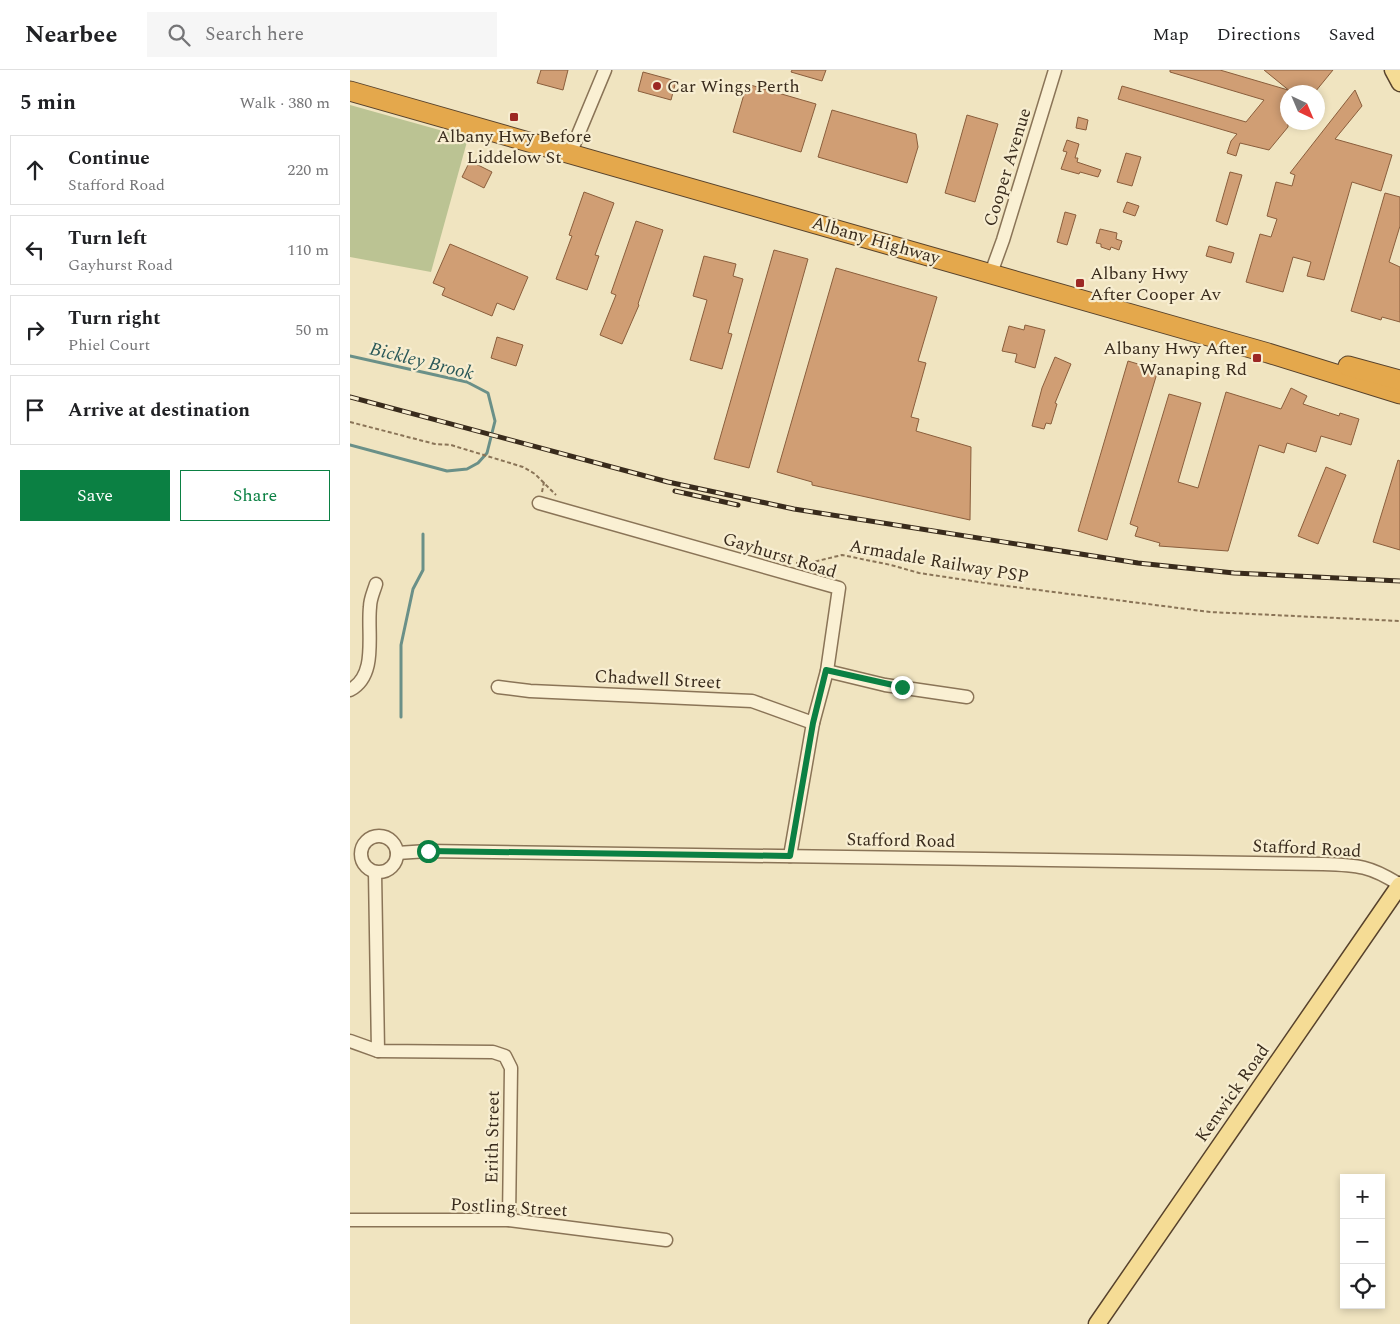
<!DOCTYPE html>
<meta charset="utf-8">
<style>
:root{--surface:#fff;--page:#f6f6f6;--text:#202124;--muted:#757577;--line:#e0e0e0;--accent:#0b8043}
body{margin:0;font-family:Spectral,serif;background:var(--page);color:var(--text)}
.controls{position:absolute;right:15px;bottom:15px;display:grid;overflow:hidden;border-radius:0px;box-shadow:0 2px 8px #0003}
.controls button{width:45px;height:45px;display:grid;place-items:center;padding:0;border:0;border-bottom:1px solid var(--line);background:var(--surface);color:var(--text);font:25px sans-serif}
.compass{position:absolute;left:930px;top:15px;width:45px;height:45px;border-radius:50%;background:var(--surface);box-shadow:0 2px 8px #0003;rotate:136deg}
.stop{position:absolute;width:15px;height:15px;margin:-11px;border:4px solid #0b8043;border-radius:50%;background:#fff}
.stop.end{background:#0b8043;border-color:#fff;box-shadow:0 1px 5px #0008}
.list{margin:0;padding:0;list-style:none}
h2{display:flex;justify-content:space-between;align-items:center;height:65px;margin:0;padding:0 20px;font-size:21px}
h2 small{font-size:16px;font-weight:400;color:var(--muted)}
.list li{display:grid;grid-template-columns:32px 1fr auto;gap:15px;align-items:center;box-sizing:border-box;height:70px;margin:0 10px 10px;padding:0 10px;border:1px solid var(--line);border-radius:0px}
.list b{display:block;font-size:19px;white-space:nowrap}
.list p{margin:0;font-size:16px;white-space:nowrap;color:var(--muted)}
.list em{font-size:16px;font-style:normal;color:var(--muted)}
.actions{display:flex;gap:10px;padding:15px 20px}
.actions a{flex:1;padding:11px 0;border:1px solid var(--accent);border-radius:0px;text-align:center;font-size:18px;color:var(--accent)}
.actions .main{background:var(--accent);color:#fff}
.icon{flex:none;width:28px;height:28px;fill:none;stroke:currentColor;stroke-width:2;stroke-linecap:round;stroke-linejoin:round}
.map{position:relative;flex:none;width:1050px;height:1254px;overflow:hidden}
header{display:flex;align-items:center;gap:30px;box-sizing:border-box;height:70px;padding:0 25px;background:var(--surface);border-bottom:1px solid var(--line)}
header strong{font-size:24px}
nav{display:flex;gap:28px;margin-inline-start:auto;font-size:18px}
.search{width:350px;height:45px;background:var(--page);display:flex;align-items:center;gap:12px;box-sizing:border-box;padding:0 18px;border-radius:0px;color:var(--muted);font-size:19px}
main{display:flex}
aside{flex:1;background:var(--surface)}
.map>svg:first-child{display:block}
.cemetery{fill:#bbc393}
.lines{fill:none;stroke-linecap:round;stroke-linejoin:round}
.stream{stroke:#6a9088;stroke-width:3}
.building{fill:#d09e74;stroke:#8a5e3c}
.minor-casing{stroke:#8a7457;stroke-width:15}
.major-casing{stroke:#57422c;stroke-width:19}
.highway-casing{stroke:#57422c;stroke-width:21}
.path{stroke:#8a7457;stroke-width:2;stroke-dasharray:4 2.5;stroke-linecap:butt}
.minor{stroke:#faf0d3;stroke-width:12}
.major{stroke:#f5dc95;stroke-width:16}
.highway{stroke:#e4a84c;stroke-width:19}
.rail-casing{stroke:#392b1c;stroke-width:5}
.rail{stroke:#f7edd0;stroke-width:3;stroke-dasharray:9;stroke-linecap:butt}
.route{stroke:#0b8043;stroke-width:6}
.poi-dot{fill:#9c2824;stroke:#f7edd0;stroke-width:2}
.labels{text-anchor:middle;stroke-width:4.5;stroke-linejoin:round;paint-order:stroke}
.poi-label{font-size:18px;fill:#392b1c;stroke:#f7edd0;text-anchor:start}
.street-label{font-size:18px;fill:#392b1c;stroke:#f7edd0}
.water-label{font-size:19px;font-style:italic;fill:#2b5958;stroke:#f7edd0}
</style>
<header>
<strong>Nearbee</strong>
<div class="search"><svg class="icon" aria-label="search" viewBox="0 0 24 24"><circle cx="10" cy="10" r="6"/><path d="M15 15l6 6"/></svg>Search here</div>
<nav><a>Map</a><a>Directions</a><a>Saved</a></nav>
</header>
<main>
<aside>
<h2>5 min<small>Walk · 380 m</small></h2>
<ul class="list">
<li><svg class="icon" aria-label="ahead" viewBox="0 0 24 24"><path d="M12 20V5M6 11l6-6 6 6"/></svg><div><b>Continue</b><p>Stafford Road</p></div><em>220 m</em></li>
<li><svg class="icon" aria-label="left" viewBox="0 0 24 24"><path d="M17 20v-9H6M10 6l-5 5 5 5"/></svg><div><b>Turn left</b><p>Gayhurst Road</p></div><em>110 m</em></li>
<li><svg class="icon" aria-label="right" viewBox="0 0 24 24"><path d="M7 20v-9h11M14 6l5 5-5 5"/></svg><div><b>Turn right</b><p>Phiel Court</p></div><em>50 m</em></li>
<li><svg class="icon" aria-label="arrive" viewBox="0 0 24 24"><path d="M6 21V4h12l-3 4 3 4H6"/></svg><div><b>Arrive at destination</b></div></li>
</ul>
<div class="actions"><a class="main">Save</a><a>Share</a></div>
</aside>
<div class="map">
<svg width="1050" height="1254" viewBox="0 0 1050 1254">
<rect width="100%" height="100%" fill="#f0e4c0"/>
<path class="cemetery" d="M0,35L118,68L81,202L0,187Z"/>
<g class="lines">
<g class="stream">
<path d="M0,286L117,312L138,323L145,351L137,383L128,393L117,399L97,401L0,375"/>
<path d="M51,647V575L63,519L73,500V464"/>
</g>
</g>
<g class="building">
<path d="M191,0H218L213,20L187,13Z"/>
<path d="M442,0H476L472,11L441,2Z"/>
<path d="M820,0H870L938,20V57L919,80L890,73L886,86L877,83L881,71L887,64L768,29L772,16L896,52L914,30L820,2Z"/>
<path d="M914,0H983L965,22H941Z"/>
<path d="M293,2L326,11L321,30L288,21Z"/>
<path d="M397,14L466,34L451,82L383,62Z"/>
<path d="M1005,20L1012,36L985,69L1042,85L1031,121L1002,112L974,210L957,206L961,192L943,187L933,222L896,212L910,164L921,167L927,149L917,146L926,112L942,116L945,105L940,103Z"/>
<path d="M482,40L566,64L568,77L557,113L468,87Z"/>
<path d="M617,45L648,54L625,132L595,123Z"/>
<path d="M728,47L738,50L736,60L726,58Z"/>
<path d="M717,70L729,74L725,88H728L727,92L751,100L748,107L730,102L729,104L711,99L717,82L713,81Z"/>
<path d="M776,83L791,87L782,116L767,112Z"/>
<path d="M120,91L142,102L134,118L112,107Z"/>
<path d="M880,102L892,105L877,155L866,151Z"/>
<path d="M234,122L264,133L245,185L249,186L237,220L206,209L222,166L219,165Z"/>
<path d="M1035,123L1050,127V156L1039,192L1050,197V252L1032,247L1031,250L1001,241Z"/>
<path d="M777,132L789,136L785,146L773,142Z"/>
<path d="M715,142L726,145L717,175L707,172Z"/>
<path d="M286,151L313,160L288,234L289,235L272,274L250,265L266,225L261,223Z"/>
<path d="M750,159L767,163L766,169L772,171L769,180L761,177L760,180L751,177V174L746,173Z"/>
<path d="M100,174L178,207L164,240L147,233L142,246L92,225L95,218L83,213Z"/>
<path d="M859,176L884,183L881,193L856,186Z"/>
<path d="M424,180L458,189L399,398L364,389Z"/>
<path d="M354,186L386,194L383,206L393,209L378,263L382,264L372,299L340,290L357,230L343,226Z"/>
<path d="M486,198L587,227L568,291L576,293L561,347L569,349L566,361L621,377L620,450L462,415V412L427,402Z"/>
<path d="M675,255L695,260L685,298L665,292L667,284L652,281L659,256L674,260Z"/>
<path d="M147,267L173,275L166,296L141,288Z"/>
<path d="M705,287L721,294L705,333L707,334L701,354L696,353L694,359L682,356L692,318Z"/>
<path d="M778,291L808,300L757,470L728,461Z"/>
<path d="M941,318L957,326L953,334L989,346L990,343L1009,349L1001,375L971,366L966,382L937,373L934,383L909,375L878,481L809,476L810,473L785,466L788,457L780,454L819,324L851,333L828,412L848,418L876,322L931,339Z"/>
<path d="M1048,390L1050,391V480L1023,472Z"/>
<path d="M976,397L996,405L968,474L948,466Z"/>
</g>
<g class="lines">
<g class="minor-casing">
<g id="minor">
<path d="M220,84L255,0"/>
<path d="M641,203L653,170L705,0"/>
<path d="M189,433L489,518L477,601L463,653L440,786"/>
<path d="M477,601L535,615L617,627"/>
<path d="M148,617L180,621L402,631L463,653"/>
<path d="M0,620C28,605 17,564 20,537C20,529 24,521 26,514"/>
<circle cx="29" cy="784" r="18"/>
<path d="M47,783L78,781L973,794C1008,795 1021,796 1050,815"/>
<path d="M25,802L28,981"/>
<path d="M0,971L28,981L143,982L155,986L161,998L159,1150"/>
<path d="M0,1150H159L316,1170"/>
</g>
</g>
<g class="major-casing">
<g id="major">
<path d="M1043,0L1050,13"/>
<path d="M747,1254L1050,815"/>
</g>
</g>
<g class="highway-casing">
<g id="highway">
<path d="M0,21L918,283L1050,324"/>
<path d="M998,296L1050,310"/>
</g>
</g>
<g class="path">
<path d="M0,352L85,374L101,375L173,397L185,404L206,425"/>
<path d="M192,422L194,412"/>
<path d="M446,493L463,492L492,485L541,495L569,503L649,515L860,542L1050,551"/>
</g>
<use href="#minor" class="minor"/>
<use href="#major" class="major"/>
<use href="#highway" class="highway"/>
<g class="rail-casing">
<g id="rail">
<path d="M0,327L318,412L444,439L788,493L884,503L1050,511"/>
<path d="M325,421L388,435"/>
</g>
</g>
<use href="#rail" class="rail"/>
</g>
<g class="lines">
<path class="route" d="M78,781L440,786L463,653L476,600L552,617"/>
</g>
<g class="poi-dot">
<circle cx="307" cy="16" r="5"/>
<rect x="159" y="42" width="10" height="10" rx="2.5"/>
<rect x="725" y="208" width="10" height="10" rx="2.5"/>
<rect x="902" y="283" width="10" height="10" rx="2.5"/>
</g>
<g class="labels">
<g class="poi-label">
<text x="317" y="22">Car Wings Perth</text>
<text x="164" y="72" text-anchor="middle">Albany Hwy Before<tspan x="164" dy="21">Liddelow St</tspan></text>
<text x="740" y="209">Albany Hwy<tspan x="740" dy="21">After Cooper Av</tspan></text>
<text x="897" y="284" text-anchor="end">Albany Hwy After<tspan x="897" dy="21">Wanaping Rd</tspan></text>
</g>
<g class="street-label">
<text transform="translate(657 97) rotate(-73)" y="6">Cooper Avenue</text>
<text transform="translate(526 170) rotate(16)" y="6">Albany Highway</text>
<text transform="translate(430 485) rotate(17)" y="6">Gayhurst Road</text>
<text transform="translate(589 491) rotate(10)" y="6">Armadale Railway PSP</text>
<text transform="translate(308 609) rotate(3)" y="6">Chadwell Street</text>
<text transform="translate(551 770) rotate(1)" y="6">Stafford Road</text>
<text transform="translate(957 778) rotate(3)" y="6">Stafford Road</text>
<text transform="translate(882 1023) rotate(-55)" y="6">Kenwick Road</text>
<text transform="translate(142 1067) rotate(-89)" y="6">Erith Street</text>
<text transform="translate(159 1137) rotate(3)" y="6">Postling Street</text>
</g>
<g class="water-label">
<text transform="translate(72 290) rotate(14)" y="7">Bickley Brook</text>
</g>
</g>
</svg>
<div class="controls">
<button>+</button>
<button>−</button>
<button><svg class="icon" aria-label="locate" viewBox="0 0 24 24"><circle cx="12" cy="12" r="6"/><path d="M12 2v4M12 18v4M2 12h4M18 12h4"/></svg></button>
</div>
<svg class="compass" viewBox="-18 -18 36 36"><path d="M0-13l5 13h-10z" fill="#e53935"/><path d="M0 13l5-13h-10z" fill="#757577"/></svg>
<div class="stop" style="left:78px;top:781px"></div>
<div class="stop end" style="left:552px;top:617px"></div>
</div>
</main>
